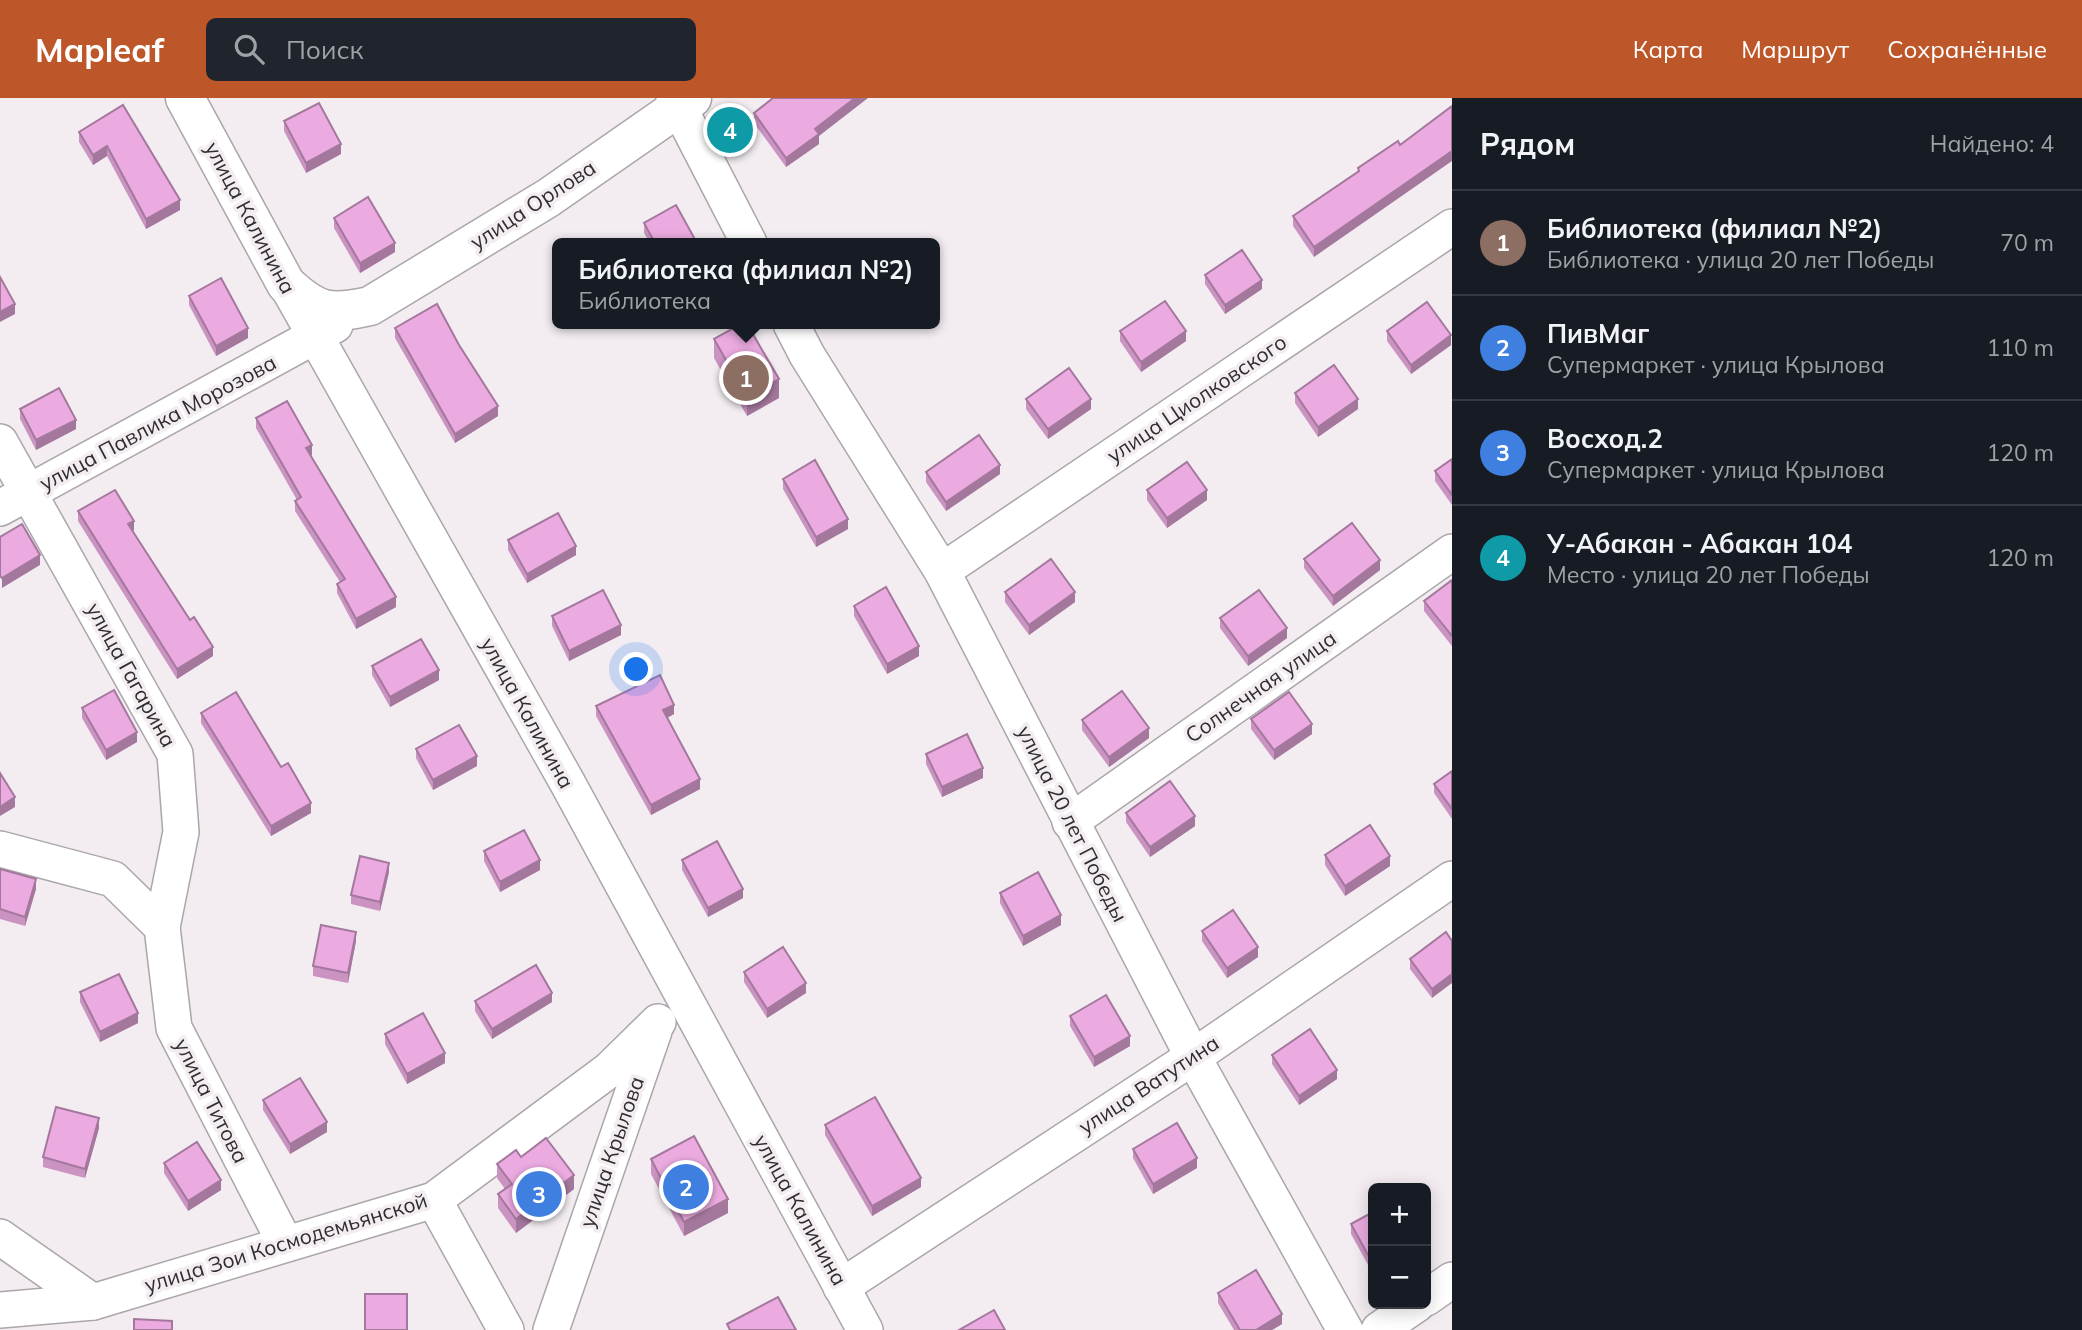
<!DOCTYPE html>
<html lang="ru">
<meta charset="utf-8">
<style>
:root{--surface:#171b24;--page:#20242c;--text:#f1f3f6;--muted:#9ea1a6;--line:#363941;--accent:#bd5729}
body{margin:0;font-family:Mulish,sans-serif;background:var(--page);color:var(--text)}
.controls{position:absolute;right:21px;bottom:21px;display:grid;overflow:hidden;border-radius:10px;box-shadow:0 4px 18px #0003}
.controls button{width:63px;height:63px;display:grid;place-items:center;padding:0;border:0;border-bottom:2px solid var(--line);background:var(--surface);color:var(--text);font:35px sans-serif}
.you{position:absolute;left:637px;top:572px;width:24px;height:24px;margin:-18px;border:5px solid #fff;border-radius:50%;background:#1a73e8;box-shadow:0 0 0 10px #1a73e833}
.badge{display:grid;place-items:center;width:46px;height:46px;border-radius:50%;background:var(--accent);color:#fff;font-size:23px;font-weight:700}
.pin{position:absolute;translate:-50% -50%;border:4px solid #fff;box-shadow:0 2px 7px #0006}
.popup{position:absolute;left:552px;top:140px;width:388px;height:91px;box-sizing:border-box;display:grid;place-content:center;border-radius:10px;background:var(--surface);filter:drop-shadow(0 2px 5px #0005);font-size:23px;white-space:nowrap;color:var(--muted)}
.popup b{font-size:26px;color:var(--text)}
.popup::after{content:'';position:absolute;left:50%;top:100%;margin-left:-14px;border:14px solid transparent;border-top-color:var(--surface)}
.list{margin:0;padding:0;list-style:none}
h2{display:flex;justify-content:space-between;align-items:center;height:91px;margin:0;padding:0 28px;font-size:30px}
h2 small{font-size:23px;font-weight:400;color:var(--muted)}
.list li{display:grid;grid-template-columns:46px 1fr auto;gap:21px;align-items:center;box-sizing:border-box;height:105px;padding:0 28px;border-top:2px solid var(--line)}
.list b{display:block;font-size:26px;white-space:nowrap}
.list p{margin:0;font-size:23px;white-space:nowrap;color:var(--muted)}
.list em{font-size:23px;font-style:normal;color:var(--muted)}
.icon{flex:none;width:38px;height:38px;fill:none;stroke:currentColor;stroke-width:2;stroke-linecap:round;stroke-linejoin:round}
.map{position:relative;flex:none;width:1452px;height:1232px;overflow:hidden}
header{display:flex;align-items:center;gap:42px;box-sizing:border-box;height:98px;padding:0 35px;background:var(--accent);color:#fff}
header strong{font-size:33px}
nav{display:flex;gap:38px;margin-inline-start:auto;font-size:24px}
.search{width:490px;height:63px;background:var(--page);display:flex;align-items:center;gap:18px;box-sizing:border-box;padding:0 24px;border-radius:10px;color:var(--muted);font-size:26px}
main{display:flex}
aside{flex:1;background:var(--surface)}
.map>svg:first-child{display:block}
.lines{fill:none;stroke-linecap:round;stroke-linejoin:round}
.minor-casing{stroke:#aba6ab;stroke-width:38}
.primary-casing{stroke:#aba6ab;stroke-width:41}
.minor{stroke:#fff;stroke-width:35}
.primary{stroke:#fff;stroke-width:38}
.wall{fill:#ca93c1}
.shaded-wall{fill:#a4789d}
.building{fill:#ebabe0;stroke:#a4789d;stroke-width:2}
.labels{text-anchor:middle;stroke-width:7;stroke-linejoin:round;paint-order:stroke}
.street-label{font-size:21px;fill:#2f2d2f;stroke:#f3edf2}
</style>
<header>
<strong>Mapleaf</strong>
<div class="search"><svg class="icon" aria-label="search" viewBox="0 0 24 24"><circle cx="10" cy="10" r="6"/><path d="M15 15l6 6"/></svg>Поиск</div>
<nav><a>Карта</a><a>Маршрут</a><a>Сохранённые</a></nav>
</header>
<main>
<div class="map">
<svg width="1452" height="1232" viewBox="0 0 1452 1232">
<rect width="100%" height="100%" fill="#f3edf2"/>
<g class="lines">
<g class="minor-casing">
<g id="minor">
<path d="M674,0L749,145"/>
<path d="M286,186L567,684L865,1232"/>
<path d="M791,226L807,257L942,473L1193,959L1345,1232"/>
<path d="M0,344L175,656L181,734L162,829"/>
<path d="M0,410L335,227"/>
<path d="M942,473L1452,129"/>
<path d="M1070,724L1452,454"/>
<path d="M0,751L113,781L162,829L174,930L285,1145"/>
<path d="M434,1102L506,1232"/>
<path d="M0,1139L93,1204"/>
<path d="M841,1189L1193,959L1452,781"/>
<path d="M1426,1200L1452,1182"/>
<path d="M0,1212L93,1204L434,1102L609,972L658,924"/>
<path d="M551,1232L654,933"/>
<path d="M1379,1232L1417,1206"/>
</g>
</g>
<g class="primary-casing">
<path id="primary" d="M185,0L286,186C317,215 330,217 370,208L548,100L692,0"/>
</g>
<use href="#minor" class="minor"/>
<use href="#primary" class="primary"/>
</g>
<g class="wall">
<path d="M123,7L180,112L146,131L107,58L93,67L79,44V34Z"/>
<path d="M754,15L819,38V46L786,69L754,25Z"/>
<path d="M284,23L341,56L306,75L284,33Z"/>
<path d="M1398,43L1314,159L1293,128V118L1358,74V70Z"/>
<path d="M334,120L395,154L360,175L334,130Z"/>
<path d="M644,125L697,145H650L644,135Z"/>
<path d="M1205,177L1262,191L1225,216L1205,186Z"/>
<path d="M189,198L248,240L216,258L189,207Z"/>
<path d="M395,230L459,247L498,318L455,345L395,240Z"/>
<path d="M1120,233L1186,243L1141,274L1120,243Z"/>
<path d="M1387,233L1451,247L1411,276L1387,243Z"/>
<path d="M714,241L779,300L747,318L714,260Z"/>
<path d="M1295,295L1358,311L1318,339L1295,305Z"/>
<path d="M1026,301L1091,311L1048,341L1026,311Z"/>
<path d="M20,311L76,331L36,352L20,321Z"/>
<path d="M256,320L312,357L310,358L396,509L356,531L337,495V486L340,484L295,413V403L297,402L256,330Z"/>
<path d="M1452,361V407L1435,383V373Z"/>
<path d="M926,374L1000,376L946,413L926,384Z"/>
<path d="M783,381L848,431L816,449L783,391Z"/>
<path d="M1147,392L1207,402L1167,430L1147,402Z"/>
<path d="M78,413L134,432L132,433L213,558L177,581L78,423Z"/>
<path d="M508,442L576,457L527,485L508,452Z"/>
<path d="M1304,461L1380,472L1333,508L1304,470Z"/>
<path d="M1452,482V548L1424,513V503Z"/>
<path d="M1005,494L1075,504L1029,537L1005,504Z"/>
<path d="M854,508L919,558L887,576L854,518Z"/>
<path d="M552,518L621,537L569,563L552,528Z"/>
<path d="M1220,520L1287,540L1248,568L1220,530Z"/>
<path d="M372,568L439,582L390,609L372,577Z"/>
<path d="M596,608L674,616L667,620L700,691L651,717L596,618Z"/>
<path d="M82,610L137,644L106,662L82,620Z"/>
<path d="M201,615L281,669L311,715L271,738L201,625Z"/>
<path d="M1251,621L1312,636L1274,662L1251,631Z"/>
<path d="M1082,622L1149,640L1109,669L1082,632Z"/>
<path d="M416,651L477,668L433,692L416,660Z"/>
<path d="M926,656L983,680L942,699L926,666Z"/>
<path d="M1452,673V721L1434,695V686Z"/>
<path d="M1126,715L1195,728L1150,759L1126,724Z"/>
<path d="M484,753L540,772L500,794L484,763Z"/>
<path d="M1325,757L1390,768L1345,798L1325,767Z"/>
<path d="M682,762L743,800L708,819L682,772Z"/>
<path d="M0,771L36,791L25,828L0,821Z"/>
<path d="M389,774L380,813L351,806V797Z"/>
<path d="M1000,795L1061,827L1023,848L1000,805Z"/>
<path d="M1202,833L1258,859L1227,880L1202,843Z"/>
<path d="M356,843L348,885L313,878V868Z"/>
<path d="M1452,843L1432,900L1410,871V861Z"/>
<path d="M744,874L806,895L767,920L744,884Z"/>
<path d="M80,894L138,925L100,944L80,904Z"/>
<path d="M475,903L552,904L492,941L475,913Z"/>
<path d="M1070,918L1130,948L1094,969L1070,928Z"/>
<path d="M385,936L445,965L407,986L385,946Z"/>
<path d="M1272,957L1337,981L1299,1007L1272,966Z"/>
<path d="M263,1002L327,1034L290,1056L263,1012Z"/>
<path d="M825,1027L921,1089L872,1118L825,1037Z"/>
<path d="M99,1030L85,1080L43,1069V1059Z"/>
<path d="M1133,1051L1197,1070L1153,1096L1133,1060Z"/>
<path d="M521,1059L574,1091L516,1135L498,1110V1096L505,1091L497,1080V1066Z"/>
<path d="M651,1061L728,1115L684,1138L651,1076Z"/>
<path d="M164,1065L221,1092L188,1113L164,1075Z"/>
<path d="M1373,1114V1176L1351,1136V1126Z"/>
<path d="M1218,1195L1282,1226L1272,1232H1234L1218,1205Z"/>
</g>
<g class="shaded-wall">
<path d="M855,0H868L819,38V46L786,69V60L815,31Z"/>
<path d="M341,46V56L306,75V65Z"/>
<path d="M107,48V58L93,67V57Z"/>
<path d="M1452,53V63L1314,159V149Z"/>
<path d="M180,102V112L146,131V121Z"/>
<path d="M395,145V154L360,175V165Z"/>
<path d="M1262,182V191L1225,216V207Z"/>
<path d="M15,206V216L0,224V214Z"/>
<path d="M248,230V240L216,258V248Z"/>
<path d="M1186,233V243L1141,274V264Z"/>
<path d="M1451,237V247L1411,276V267Z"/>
<path d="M779,281V300L747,318V299Z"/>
<path d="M1091,301V311L1048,341V331Z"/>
<path d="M1358,301V311L1318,339V329Z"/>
<path d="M498,308V318L455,345V336Z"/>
<path d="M76,322V331L36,352V342Z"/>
<path d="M312,347V357L306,360V350Z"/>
<path d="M1000,367V376L946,413V404Z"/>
<path d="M1207,392V402L1167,430V420Z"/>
<path d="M848,421V431L816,449V439Z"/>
<path d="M134,423V432L128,436V426Z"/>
<path d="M576,448V457L527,485V476Z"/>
<path d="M40,457V467L2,490V480Z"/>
<path d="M1380,462V472L1333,508V498Z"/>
<path d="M1075,494V504L1029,537V527Z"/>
<path d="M396,499V509L356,531V521Z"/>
<path d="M621,527V537L569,563V553Z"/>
<path d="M1287,530V540L1248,568V558Z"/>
<path d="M919,548V558L887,576V566Z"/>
<path d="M213,549V558L177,581V571Z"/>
<path d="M439,572V582L390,609V599Z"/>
<path d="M674,607V616L663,622V612Z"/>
<path d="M1312,626V636L1274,662V652Z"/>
<path d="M1149,630V640L1109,669V659Z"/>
<path d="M137,634V644L106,662V652Z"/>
<path d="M477,658V668L433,692V682Z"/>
<path d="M983,670V680L942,699V689Z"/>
<path d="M700,681V691L651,717V707Z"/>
<path d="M15,699V709L0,718V709Z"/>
<path d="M311,705V715L271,738V728Z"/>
<path d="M1195,718V728L1150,759V749Z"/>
<path d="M1390,758V768L1345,798V788Z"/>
<path d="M540,762V772L500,794V784Z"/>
<path d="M389,765V774L380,813V804Z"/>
<path d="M36,781V791L25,828V819Z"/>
<path d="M743,791V800L708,819V810Z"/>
<path d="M1061,817V827L1023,848V838Z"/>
<path d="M356,834V843L348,885V875Z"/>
<path d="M1258,849V859L1227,880V870Z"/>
<path d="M1452,876V885L1432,900V891Z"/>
<path d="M806,885V895L767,920V911Z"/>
<path d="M552,895V904L492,941V931Z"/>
<path d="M138,915V925L100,944V934Z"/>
<path d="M1130,938V948L1094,969V959Z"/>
<path d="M445,955V965L407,986V976Z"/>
<path d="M1337,972V981L1299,1007V998Z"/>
<path d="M99,1020V1030L85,1080V1071Z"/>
<path d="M327,1024V1034L290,1056V1046Z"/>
<path d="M1197,1060V1070L1153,1096V1086Z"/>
<path d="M574,1077V1091L516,1135V1121Z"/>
<path d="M921,1080V1089L872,1118V1108Z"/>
<path d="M221,1082V1092L188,1113V1103Z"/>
<path d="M728,1101V1115L684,1138V1124Z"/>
<path d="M1282,1216V1226L1272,1232H1256Z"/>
</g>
<g class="building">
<path d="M773,0H855L815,31L819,36L786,60L754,15Z"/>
<path d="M319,5L341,46L306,65L284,23Z"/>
<path d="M123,7L180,102L146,121L107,48L93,57L79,34Z"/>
<path d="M1452,8V53L1314,149L1293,118L1359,73L1358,70L1398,43L1400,47Z"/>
<path d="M368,99L395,145L360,165L334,120Z"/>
<path d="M676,107L697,145H655L644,125Z"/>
<path d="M1242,152L1262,182L1225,207L1205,177Z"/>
<path d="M0,179L15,206L0,214Z"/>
<path d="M221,180L248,230L216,248L189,198Z"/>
<path d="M1165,203L1186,233L1141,264L1120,233Z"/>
<path d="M1427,204L1451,237L1411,267L1387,233Z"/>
<path d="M437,206L459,247L498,308L455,336L395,230Z"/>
<path d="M741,226H747L779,281L747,299L714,241Z"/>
<path d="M1334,267L1358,301L1318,329L1295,295Z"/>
<path d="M1069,270L1091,301L1048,331L1026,301Z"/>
<path d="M59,290L76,322L36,342L20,311Z"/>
<path d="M287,303L312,347L306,350L396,499L356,521L337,486L345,481L295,403L301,399L256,320Z"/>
<path d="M979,337L1000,367L946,404L926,374Z"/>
<path d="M1452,361V397L1435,373Z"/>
<path d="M815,362L848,421L816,439L783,381Z"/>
<path d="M1187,364L1207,392L1167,420L1147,392Z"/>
<path d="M115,392L134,423L128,426L190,522L194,519L213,549L177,571L78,413Z"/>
<path d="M558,415L576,448L527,476L508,442Z"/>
<path d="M1352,425L1380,462L1333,498L1304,461Z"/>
<path d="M22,426L40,457L2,480L0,478V439Z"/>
<path d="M1051,461L1075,494L1029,527L1005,494Z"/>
<path d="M1452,482V538L1424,503Z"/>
<path d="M886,489L919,548L887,566L854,508Z"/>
<path d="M603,492L621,527L569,553L552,518Z"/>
<path d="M1259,492L1287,530L1248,558L1220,520Z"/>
<path d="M421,541L439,572L390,599L372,568Z"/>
<path d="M660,577L674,607L663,612L700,681L651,707L596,608Z"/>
<path d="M114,592L137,634L106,652L82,610Z"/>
<path d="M1122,593L1149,630L1109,659L1082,622Z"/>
<path d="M236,594L281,669L288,665L311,705L271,728L201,615Z"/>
<path d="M1289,594L1312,626L1274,652L1251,621Z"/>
<path d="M459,627L477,658L433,682L416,651Z"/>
<path d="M967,636L983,670L942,689L926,656Z"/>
<path d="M1452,673V711L1434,686Z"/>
<path d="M0,675L15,699L0,709Z"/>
<path d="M1170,683L1195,718L1150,749L1126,715Z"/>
<path d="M1370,727L1390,758L1345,788L1325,757Z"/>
<path d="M524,732L540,762L500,784L484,753Z"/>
<path d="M717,743L743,791L708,810L682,762Z"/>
<path d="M360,758L389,765L380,804L351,797Z"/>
<path d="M0,771L36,781L25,819L0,811Z"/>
<path d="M1038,774L1061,817L1023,838L1000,795Z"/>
<path d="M1233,812L1258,849L1227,870L1202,833Z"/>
<path d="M321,827L356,834L348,875L313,868Z"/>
<path d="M1446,834L1452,843V876L1432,891L1410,861Z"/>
<path d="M783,849L806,885L767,911L744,874Z"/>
<path d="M536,867L552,895L492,931L475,903Z"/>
<path d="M119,876L138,915L100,934L80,894Z"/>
<path d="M1106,897L1130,938L1094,959L1070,918Z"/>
<path d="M423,915L445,955L407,976L385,936Z"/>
<path d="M1310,931L1337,972L1299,998L1272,957Z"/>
<path d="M300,980L327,1024L290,1046L263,1002Z"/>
<path d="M875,999L921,1080L872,1108L825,1027Z"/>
<path d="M56,1009L99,1020L85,1071L43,1059Z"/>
<path d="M1177,1025L1197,1060L1153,1086L1133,1051Z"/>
<path d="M694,1038L728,1101L684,1124L651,1061Z"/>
<path d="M546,1040L574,1077L516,1121L498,1096L512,1086L497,1066L516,1052L521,1059Z"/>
<path d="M197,1044L221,1082L188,1103L164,1065Z"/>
<path d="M1373,1114V1166L1351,1126Z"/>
<path d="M1256,1172L1282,1216L1256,1232H1240L1218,1195Z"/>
<rect x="365" y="1196" width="42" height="36"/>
<path d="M778,1199L796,1232H730L727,1226Z"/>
<path d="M994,1212L1005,1232H959Z"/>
<path d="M134,1221L172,1223V1232H134Z"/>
</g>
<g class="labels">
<g class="street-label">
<text transform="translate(533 107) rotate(-33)" y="7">улица Орлова</text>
<text transform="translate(250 120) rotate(62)" y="7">улица Калинина</text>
<text transform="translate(1197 301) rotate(-34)" y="7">улица Циолковского</text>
<text transform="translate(158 325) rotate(-28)" y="7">улица Павлика Морозова</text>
<text transform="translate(131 577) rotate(61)" y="7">улица Гагарина</text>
<text transform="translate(1261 589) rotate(-35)" y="7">Солнечная улица</text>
<text transform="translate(527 615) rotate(61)" y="7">улица Калинина</text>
<text transform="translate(1072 726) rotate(63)" y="7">улица 20 лет Победы</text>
<text transform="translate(1149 987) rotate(-33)" y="7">улица Ватутина</text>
<text transform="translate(211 1003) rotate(63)" y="7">улица Титова</text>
<text transform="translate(612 1054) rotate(-71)" y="7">улица Крылова</text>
<text transform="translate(800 1112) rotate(61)" y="7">улица Калинина</text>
<text transform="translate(286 1145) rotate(-17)" y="7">улица Зои Космодемьянской</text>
</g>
</g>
</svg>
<div class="controls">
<button>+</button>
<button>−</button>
</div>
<div class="you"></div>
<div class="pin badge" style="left:746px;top:280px;background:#8d6e63">1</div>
<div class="popup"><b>Библиотека (филиал №2)</b>Библиотека</div>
<div class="pin badge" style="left:686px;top:1089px;background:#3f7fe0">2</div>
<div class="pin badge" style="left:539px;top:1096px;background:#3f7fe0">3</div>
<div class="pin badge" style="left:730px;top:32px;background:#0f9aa8">4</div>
</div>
<aside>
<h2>Рядом<small>Найдено: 4</small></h2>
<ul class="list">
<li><span class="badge" style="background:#8d6e63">1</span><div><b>Библиотека (филиал №2)</b><p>Библиотека · улица 20 лет Победы</p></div><em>70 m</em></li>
<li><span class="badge" style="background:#3f7fe0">2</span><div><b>ПивМаг</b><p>Супермаркет · улица Крылова</p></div><em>110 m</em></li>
<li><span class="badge" style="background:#3f7fe0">3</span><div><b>Восход.2</b><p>Супермаркет · улица Крылова</p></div><em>120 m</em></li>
<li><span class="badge" style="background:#0f9aa8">4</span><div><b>У-Абакан - Абакан 104</b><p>Место · улица 20 лет Победы</p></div><em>120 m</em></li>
</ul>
</aside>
</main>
